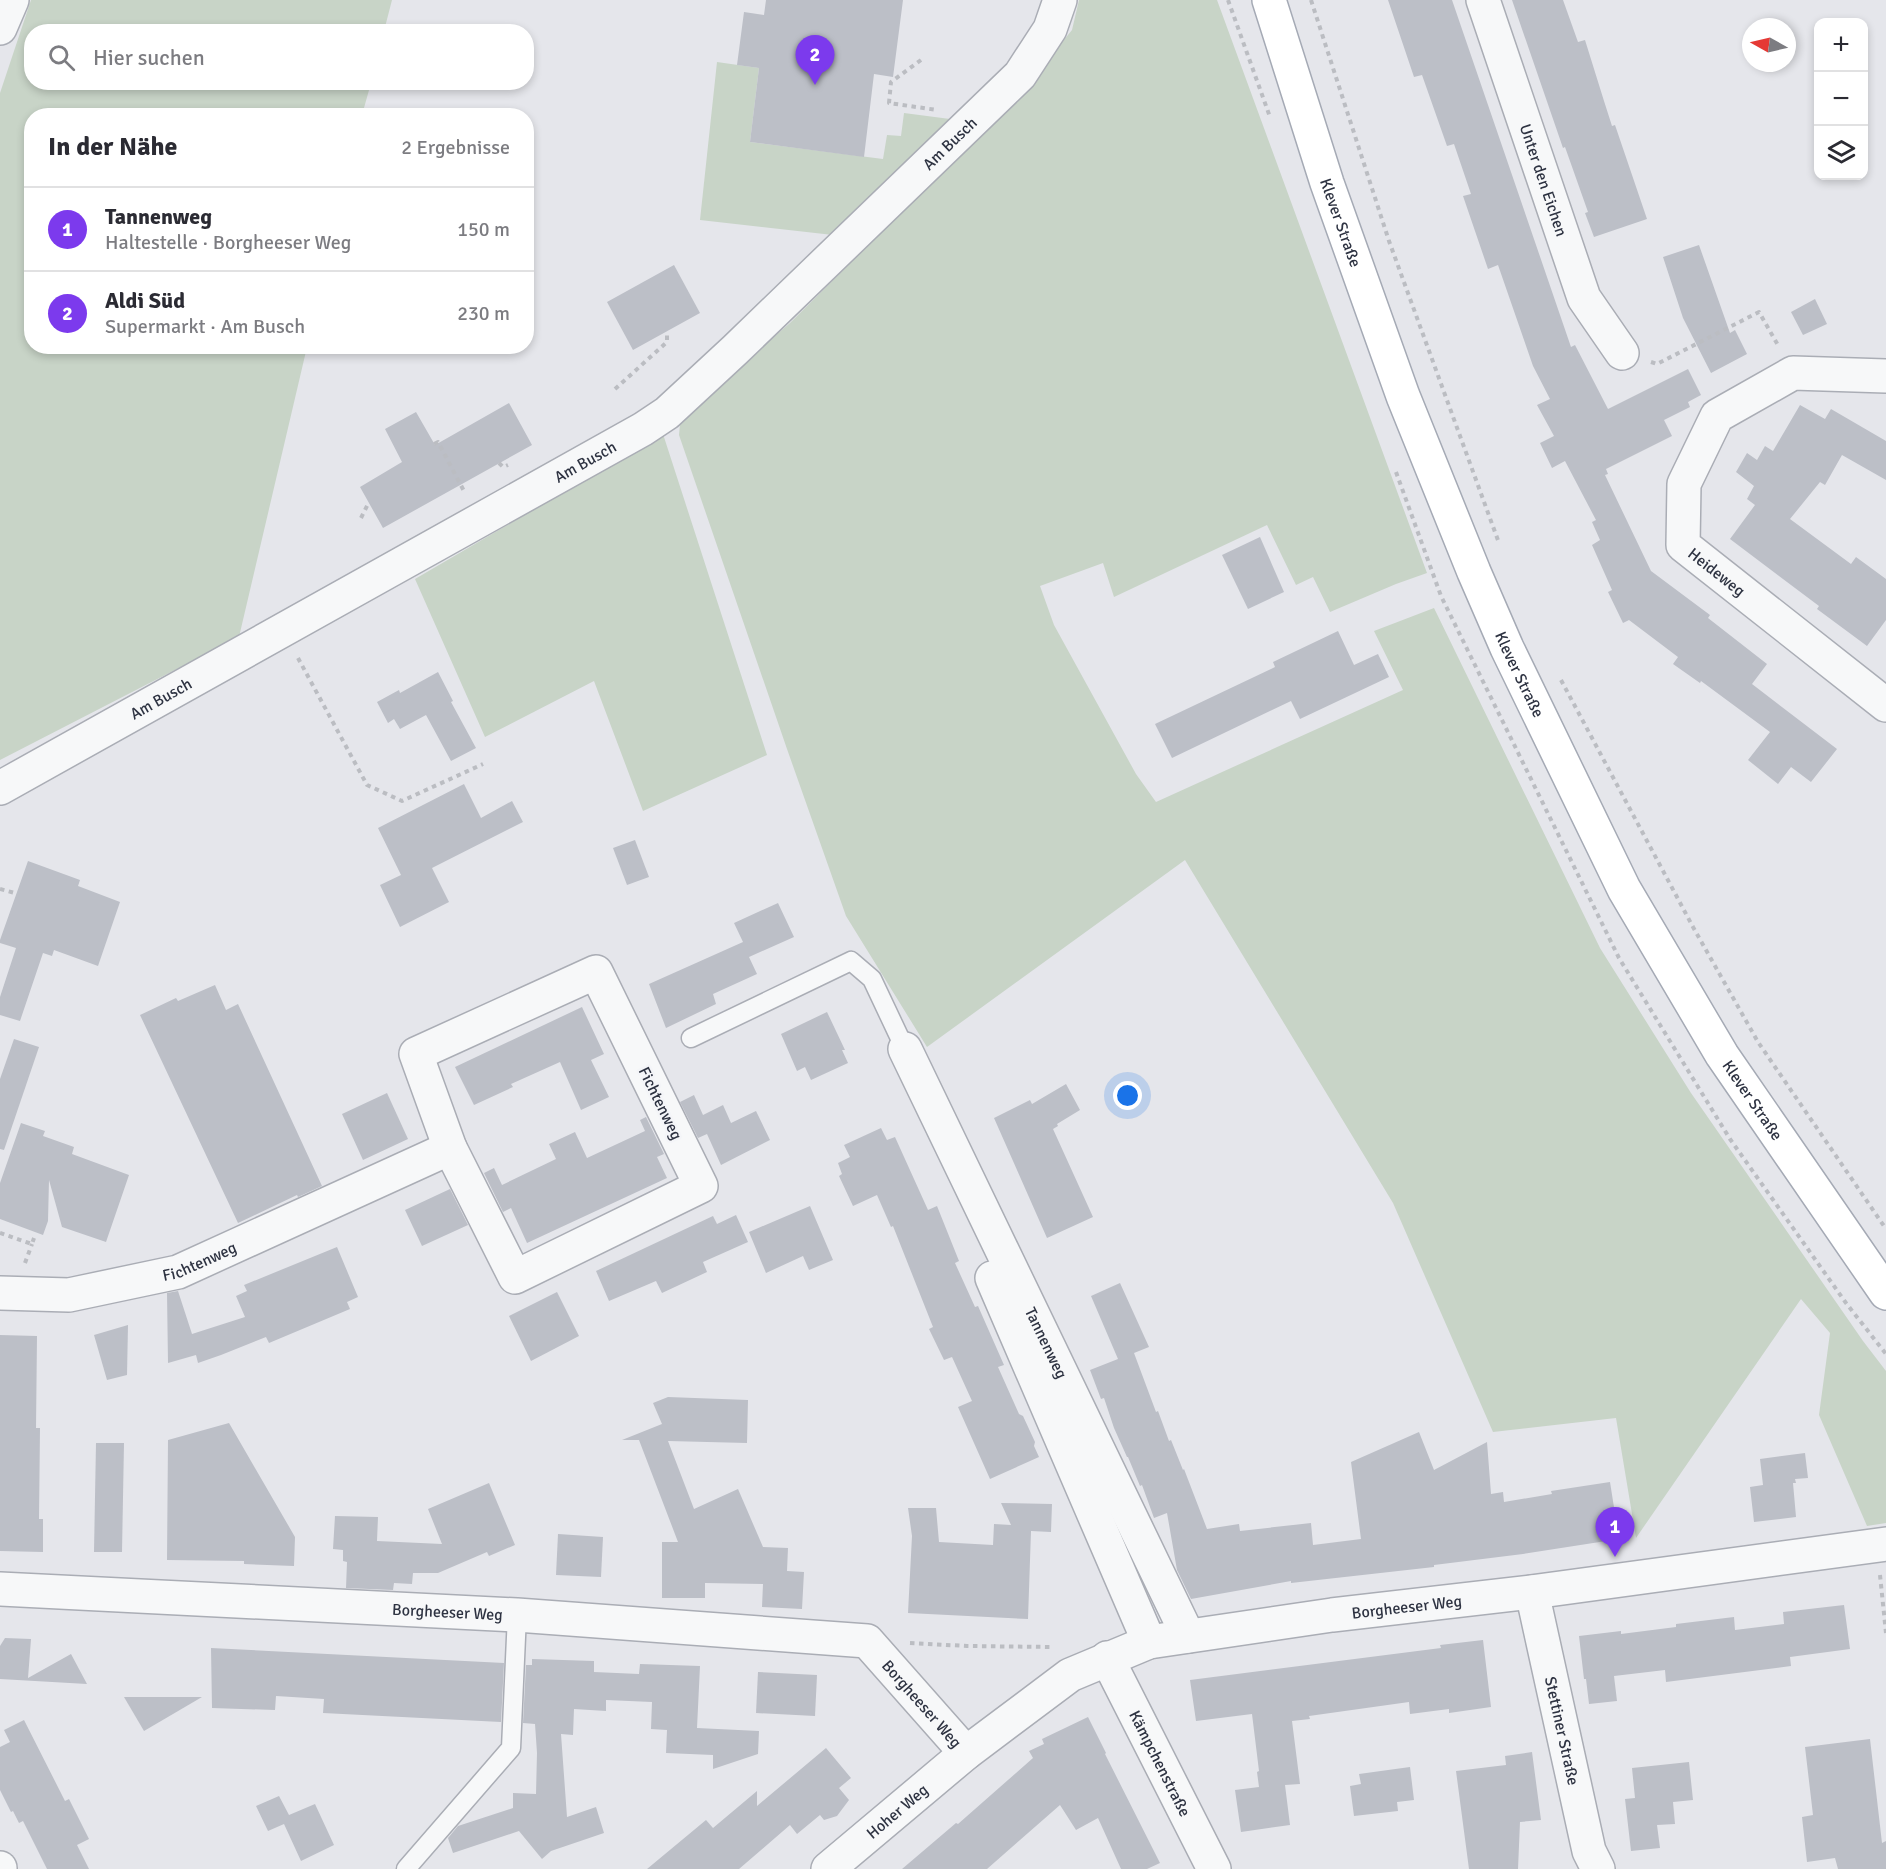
<!DOCTYPE html>
<html lang="de">
<meta charset="utf-8">
<style>
:root{--surface:#fff;--page:#f7f7f7;--text:#2b2b33;--muted:#7c7c81;--line:#e1e1e2;--accent:#7c3aed}
body{margin:0;font-family:Signika,sans-serif;background:var(--page);color:var(--text)}
.controls{position:absolute;right:18px;top:18px;display:grid;overflow:hidden;border-radius:12px;box-shadow:0 3px 9px #0003}
.controls button{width:54px;height:54px;display:grid;place-items:center;padding:0;border:0;border-bottom:2px solid var(--line);background:var(--surface);color:var(--text);font:30px sans-serif}
.compass{position:absolute;left:1742px;top:18px;width:54px;height:54px;border-radius:50%;background:var(--surface);box-shadow:0 3px 9px #0003;rotate:278deg}
.you{position:absolute;left:1128px;top:1096px;width:21px;height:21px;margin:-15px;border:4px solid #fff;border-radius:50%;background:#1a73e8;box-shadow:0 0 0 9px #1a73e833}
.badge{display:grid;place-items:center;width:39px;height:39px;border-radius:50%;background:var(--accent);color:#fff;font-size:20px;font-weight:700}
.pin{position:absolute;translate:-50% -50px;filter:drop-shadow(0 2px 3px #0008)}
.pin::after{content:'';position:absolute;top:32px;width:21px;height:18px;background:inherit;clip-path:polygon(0 0,100% 0,50% 100%)}
.list{margin:0;padding:0;list-style:none}
h2{display:flex;justify-content:space-between;align-items:center;height:78px;margin:0;padding:0 24px;font-size:26px}
h2 small{font-size:20px;font-weight:400;color:var(--muted)}
.list li{display:grid;grid-template-columns:39px 1fr auto;gap:18px;align-items:center;box-sizing:border-box;height:84px;padding:0 24px;border-top:2px solid var(--line)}
.list b{display:block;font-size:22px;white-space:nowrap}
.list p{margin:0;font-size:20px;white-space:nowrap;color:var(--muted)}
.list em{font-size:20px;font-style:normal;color:var(--muted)}
.icon{flex:none;width:33px;height:33px;fill:none;stroke:currentColor;stroke-width:2;stroke-linecap:round;stroke-linejoin:round}
.map{position:relative;flex:none;width:1886px;height:1869px;overflow:hidden}
.search{position:absolute;background:var(--surface);box-shadow:0 3px 9px #0003;left:24px;top:24px;width:510px;height:66px;display:flex;align-items:center;gap:15px;box-sizing:border-box;padding:0 21px;border-radius:24px;color:var(--muted);font-size:22px}
.panel{position:absolute;background:var(--surface);box-shadow:0 3px 9px #0003;left:24px;top:108px;width:510px;height:246px;border-radius:24px}
.map>svg:first-child{display:block}
.green{fill:#c8d4c7}
.building{fill:#bcbfc7}
.lines{fill:none;stroke-linecap:round;stroke-linejoin:round}
.service-casing{stroke:#aaadb5;stroke-width:21}
.minor-casing{stroke:#aaadb5;stroke-width:36}
.primary-casing{stroke:#a5aab5;stroke-width:36}
.path{stroke:#bbbdc2;stroke-width:4;stroke-dasharray:4.5 4.5;stroke-linecap:butt}
.service{stroke:#f7f8f9;stroke-width:18}
.minor{stroke:#f7f8f9;stroke-width:33}
.primary{stroke:#fff;stroke-width:33}
.labels{text-anchor:middle;stroke-width:5;stroke-linejoin:round;paint-order:stroke}
.street-label{font-size:16px;fill:#2e3342;stroke:#f4f5f8}
</style>
<div class="map">
<svg width="1886" height="1869" viewBox="0 0 1886 1869">
<rect width="100%" height="100%" fill="#e5e6eb"/>
<g class="green">
<path d="M31,0H392L384,31L32,32V82L371,83L362,115L32,116V346L307,347L239,637L0,760V93Z"/>
<path d="M1079,0H1217L1427,573L1396,584L1330,612L1313,577L1296,585L1267,525L1114,597L1103,563L1040,586L1054,625L1136,774L1156,802L1403,690L1374,631L1434,608L1600,948L1691,1093L1863,1341L1886,1371V1523L1867,1526L1819,1415L1830,1333L1801,1299L1636,1538L1616,1418L1493,1432L1393,1203L1185,860L927,1047L846,916L787,749L679,435L680,424L684,414L790,323L1019,95L1072,30Z"/>
<path d="M717,62L759,68L750,142L883,159L887,135L901,136L904,113L950,119L833,235L700,220Z"/>
<path d="M663,434L767,755L643,811L594,681L485,737L415,579Z"/>
</g>
<g class="building">
<path d="M766,0H903L893,77L874,74L864,157L750,142L759,68L737,65L744,12L764,15Z"/>
<path d="M1388,0H1452L1571,347L1575,345L1608,409L1688,369L1701,395L1688,402L1690,407L1664,420L1672,436L1606,469L1608,474L1605,475L1651,571L1710,615L1708,618L1767,664L1752,684L1837,749L1811,782L1791,767L1778,784L1748,760L1770,732L1701,681L1700,683L1673,664L1678,657L1629,620L1623,623L1608,592L1612,590L1592,545L1600,540L1592,522L1596,520L1565,461L1552,468L1540,443L1554,436L1537,405L1550,399L1533,366L1498,265L1488,269L1463,196L1471,194L1454,144L1447,146L1422,75L1414,77Z"/>
<path d="M1512,0H1563L1578,42L1585,40L1604,101L1612,126L1615,125L1647,219L1594,237L1585,213L1588,212L1565,147L1563,148Z"/>
<path d="M1699,245L1730,333L1735,330L1747,354L1711,373L1683,318L1663,257Z"/>
<path d="M674,265L700,313L633,350L607,302Z"/>
<path d="M1815,299L1827,324L1803,335L1791,312Z"/>
<path d="M509,403L532,445L383,528L360,487L402,462L385,429L416,412L435,445Z"/>
<path d="M1800,405L1825,419L1831,409L1886,441V480L1842,455L1825,485L1820,482L1790,519L1851,564L1856,557L1886,579V620L1867,646L1817,609L1819,606L1730,539L1755,505L1747,499L1754,486L1736,472L1747,453L1757,460L1765,446L1773,451Z"/>
<path d="M1260,537L1284,592L1248,609L1222,555Z"/>
<path d="M1338,631L1354,665L1378,654L1389,677L1300,719L1291,701L1172,758L1155,724L1275,667L1273,662Z"/>
<path d="M438,672L453,701L451,702L476,748L451,761L426,715L400,729L394,719L388,723L377,702L399,690L400,693Z"/>
<path d="M464,784L481,818L512,801L523,822L432,868L449,902L400,927L380,885L401,875L378,828Z"/>
<path d="M635,840L649,877L627,885L613,848Z"/>
<path d="M28,861L80,880L78,886L120,902L98,966L54,950L52,956L43,953L20,1021L0,1015V997L16,948L0,943V940Z"/>
<path d="M778,903L794,937L749,957L757,974L713,994L716,1004L666,1028L649,984L743,942L734,923Z"/>
<path d="M215,985L226,1010L238,1004L322,1186L298,1197L297,1195L238,1223L140,1015L176,998L178,1001Z"/>
<path d="M582,1007L604,1054L591,1060L609,1097L581,1110L560,1062L511,1084L513,1087L474,1105L455,1067Z"/>
<path d="M827,1012L845,1050H842L848,1063L811,1080L805,1067L797,1071L781,1034Z"/>
<path d="M14,1039L39,1047L4,1150L0,1149V1079Z"/>
<path d="M1066,1084L1080,1110L1057,1124L1058,1126L1053,1129L1093,1217L1047,1238L994,1118L1030,1100L1032,1104Z"/>
<path d="M387,1093L408,1139L363,1160L342,1114Z"/>
<path d="M694,1095L703,1115L723,1105L731,1123L756,1111L770,1140L721,1165L707,1134L698,1138L680,1102Z"/>
<path d="M646,1117L664,1154L657,1157L667,1178L527,1243L511,1208L503,1212L484,1173L494,1168L502,1185L556,1159L549,1144L575,1132L587,1158L645,1131L640,1120Z"/>
<path d="M21,1123L45,1131L43,1136L74,1147L72,1154L129,1175L106,1242L62,1227L49,1180L48,1221L43,1235L0,1219V1183Z"/>
<path d="M881,1128L887,1140L895,1137L928,1210L937,1206L959,1261L955,1263L975,1307L978,1306L1004,1365L998,1367L1019,1414L1023,1416L1035,1442L1034,1446L1039,1457L990,1479L958,1407L972,1401L952,1357L944,1360L929,1329L933,1327L893,1226L891,1227L877,1195L853,1206L839,1176L842,1174L838,1163L850,1157L844,1145Z"/>
<path d="M450,1189L468,1225L422,1246L405,1210Z"/>
<path d="M810,1206L833,1260L809,1270L803,1256L766,1273L749,1232Z"/>
<path d="M736,1215L748,1242L703,1262L707,1272L662,1293L656,1281L609,1301L596,1271L713,1216L717,1224Z"/>
<path d="M337,1247L358,1297L347,1302L350,1309L269,1343L266,1337L221,1355L198,1363L196,1355L168,1363L167,1293L178,1291L192,1334L245,1317L236,1296L247,1291L244,1285Z"/>
<path d="M1120,1283L1149,1347L1134,1353L1156,1412L1158,1411L1169,1441L1171,1440L1183,1470L1184,1469L1207,1529L1239,1524L1240,1531L1311,1523L1313,1545L1361,1539L1351,1462L1419,1432L1434,1470L1487,1442L1491,1494L1503,1492L1504,1502L1552,1494L1551,1491L1610,1482L1619,1539L1523,1554L1434,1565V1567L1291,1583V1581L1191,1599L1177,1570L1167,1513L1154,1518L1142,1485L1140,1486L1128,1457H1127L1114,1428L1104,1398L1101,1399L1090,1370L1118,1359L1091,1296Z"/>
<path d="M557,1292L579,1336L531,1361L509,1316Z"/>
<path d="M128,1325L127,1375L107,1380L94,1335Z"/>
<path d="M0,1335L37,1336L36,1428H40L39,1519H43V1552L0,1551Z"/>
<path d="M668,1397L748,1400L747,1443L668,1441L694,1509L738,1489L763,1547L788,1548L787,1571L804,1572L802,1609L762,1607L763,1584L705,1583V1598H662V1542H678L639,1440H622L662,1424L653,1403Z"/>
<path d="M229,1423L295,1537L294,1566L244,1564V1561L167,1560L168,1440Z"/>
<path d="M96,1443H124L122,1552H94Z"/>
<path d="M1805,1453L1808,1478L1795,1479L1796,1483H1793L1796,1517L1754,1522L1750,1487L1763,1485L1760,1459Z"/>
<path d="M489,1483L515,1545L489,1556L487,1552L438,1573H413L412,1584L394,1583L393,1590L346,1588L347,1562L343,1561V1550L333,1549L335,1516L378,1517L377,1541L442,1544L428,1509Z"/>
<path d="M1001,1503L1052,1504L1051,1532L1031,1531L1028,1619L908,1613L912,1536L908,1508H936L939,1542L993,1545L994,1524L1011,1525Z"/>
<path d="M558,1534L603,1537L601,1577L556,1575Z"/>
<path d="M1844,1605L1850,1649L1790,1657L1791,1666L1666,1682L1665,1670L1614,1676L1617,1701L1589,1704L1586,1679H1584L1579,1636L1621,1631V1634L1676,1627V1624L1734,1617L1735,1630L1784,1624L1783,1612Z"/>
<path d="M5,1638L31,1639L28,1678L71,1654L87,1684L0,1679V1646Z"/>
<path d="M1483,1640L1491,1707L1449,1713V1709L1410,1714L1409,1702L1309,1716L1310,1719L1292,1721L1300,1784L1285,1785L1290,1825L1241,1832L1235,1790L1259,1787L1257,1772L1259,1771L1252,1714L1196,1721L1190,1680L1441,1648L1440,1645Z"/>
<path d="M211,1648L504,1663L501,1722L323,1713L324,1699L276,1696L275,1710L212,1708Z"/>
<path d="M532,1659L594,1661V1672L639,1674L640,1664L700,1666L697,1728L759,1731L758,1754L713,1769V1755L666,1753L667,1730L651,1729L652,1702L606,1700V1711L574,1709L573,1735L561,1734L567,1817L596,1807L604,1833L551,1851L542,1859L519,1831L453,1853L448,1838L458,1826L513,1808V1793L536,1794L537,1753L535,1724L523,1723L526,1665H532Z"/>
<path d="M758,1672L817,1675L815,1716L756,1713Z"/>
<path d="M124,1697H202L144,1731Z"/>
<path d="M1088,1717L1106,1753L1105,1754L1160,1863L1147,1869H1121L1098,1818L1076,1830L1060,1805L987,1869H902L956,1823L958,1824L1033,1758L1029,1751L1044,1744L1042,1739Z"/>
<path d="M24,1720L65,1801L69,1799L89,1839L77,1845L89,1869H47L23,1821L19,1823L13,1811L11,1812L0,1790V1747L10,1742L4,1730Z"/>
<path d="M1870,1739L1882,1843L1886,1841V1869H1838L1835,1858L1807,1862L1802,1817L1813,1815L1805,1747Z"/>
<path d="M826,1748L851,1778L839,1788L849,1800L837,1816L824,1820L820,1815L797,1834L790,1825L739,1869H647L706,1820L713,1828L757,1791V1806Z"/>
<path d="M1532,1752L1541,1820L1520,1822L1518,1869H1469L1456,1771L1506,1765L1505,1756Z"/>
<path d="M1689,1762L1693,1800L1673,1802L1675,1824L1657,1825L1660,1848L1631,1851L1625,1799L1635,1798L1632,1768Z"/>
<path d="M1410,1767L1414,1800L1397,1802L1398,1811L1354,1816L1350,1786L1361,1784L1359,1774Z"/>
<path d="M279,1796L289,1815L315,1804L334,1845L301,1861L284,1824L268,1831L256,1806Z"/>
</g>
<g class="lines">
<g class="service-casing">
<g id="service">
<path d="M691,1038L851,961L872,979L905,1049"/>
<path d="M406,1869L511,1748L517,1615"/>
</g>
</g>
<g class="minor-casing">
<g id="minor">
<path id="s1" d="M1483,0L1584,298L1622,353"/>
<path d="M0,28L12,0"/>
<path id="s2" d="M1886,376L1793,373L1717,416L1684,484L1683,545L1886,705"/>
<path id="s3" d="M0,788L643,429L667,413L735,350L1020,75L1050,29L1060,0"/>
<path d="M596,972L701,1186L515,1277L450,1148L416,1054Z"/>
<path id="s4" d="M905,1049L1188,1636"/>
<path d="M992,1278L1149,1642"/>
<path id="s5" d="M0,1293L69,1295L178,1272L450,1148"/>
<path id="s6" d="M0,1589L517,1615L867,1641L966,1753"/>
<path id="s7" d="M1532,1592L1589,1851L1598,1869"/>
<path id="s8" d="M1107,1658L1214,1869"/>
<path d="M0,1868V1869"/>
<path id="s9" d="M828,1869L966,1753L1070,1675L1149,1642L1332,1615L1532,1592L1886,1544"/>
</g>
</g>
<g class="primary-casing">
<g id="primary">
<path id="s10" d="M1269,0L1327,183L1403,396L1474,572L1507,648L1624,889L1722,1055L1886,1293"/>
</g>
</g>
<g class="path">
<path d="M1228,0L1270,117"/>
<path d="M1311,0L1389,241L1499,543"/>
<path d="M921,60L891,82L889,103L937,110"/>
<path d="M1651,362L1657,364L1759,312L1779,347"/>
<path d="M615,389L667,342V332"/>
<path d="M434,444L438,442L465,493"/>
<path d="M499,463L503,467L508,465"/>
<path d="M1396,472L1441,596L1619,958L1730,1139L1846,1303L1886,1354"/>
<path d="M361,518L369,502"/>
<path d="M298,658L367,785L402,801L483,764"/>
<path d="M1561,680L1693,927L1758,1042L1886,1229"/>
<path d="M0,889L15,893"/>
<path d="M0,1233L32,1244L34,1238"/>
<path d="M25,1263L32,1244"/>
<path d="M1880,1575L1886,1633"/>
<path d="M910,1643L967,1646L1053,1647"/>
</g>
<use href="#service" class="service"/>
<use href="#minor" class="minor"/>
<use href="#primary" class="primary"/>
</g>
<g class="labels">
<g class="street-label">
<text dy="6" stroke="none"><textPath href="#s3" startOffset="1156">Am Busch</textPath></text>
<text dy="6" stroke="none"><textPath href="#s1" startOffset="190">Unter den Eichen</textPath></text>
<text dy="6" stroke="none"><textPath href="#s10" startOffset="234">Klever Straße</textPath></text>
<text dy="6" stroke="none"><textPath href="#s3" startOffset="670">Am Busch</textPath></text>
<text dy="6" stroke="none"><textPath href="#s2" startOffset="360">Heideweg</textPath></text>
<text dy="6" stroke="none"><textPath href="#s10" startOffset="720">Klever Straße</textPath></text>
<text dy="6" stroke="none"><textPath href="#s3" startOffset="184">Am Busch</textPath></text>
<text dy="6" stroke="none"><textPath href="#s10" startOffset="1206">Klever Straße</textPath></text>
<text transform="translate(661 1103) rotate(64)" y="6">Fichtenweg</text>
<text dy="6" stroke="none"><textPath href="#s5" startOffset="204">Fichtenweg</textPath></text>
<text dy="6" stroke="none"><textPath href="#s4" startOffset="326">Tannenweg</textPath></text>
<text dy="6" stroke="none"><textPath href="#s9" startOffset="656">Borgheeser Weg</textPath></text>
<text dy="6" stroke="none"><textPath href="#s6" startOffset="448">Borgheeser Weg</textPath></text>
<text dy="6" stroke="none"><textPath href="#s6" startOffset="952">Borgheeser Weg</textPath></text>
<text dy="6" stroke="none"><textPath href="#s7" startOffset="142">Stettiner Straße</textPath></text>
<text dy="6" stroke="none"><textPath href="#s8" startOffset="118">Kämpchenstraße</textPath></text>
<text dy="6" stroke="none"><textPath href="#s9" startOffset="90">Hoher Weg</textPath></text>
</g>
</g>
</svg>
<div class="controls">
<button>+</button>
<button>−</button>
<button><svg class="icon" aria-label="layers" viewBox="0 0 24 24"><path d="M12 4l9 5-9 5-9-5zM3 14l9 5 9-5"/></svg></button>
</div>
<svg class="compass" viewBox="-18 -18 36 36"><path d="M0-13l5 13h-10z" fill="#e53935"/><path d="M0 13l5-13h-10z" fill="#7c7c81"/></svg>
<div class="you"></div>
<div class="pin badge" style="left:1615px;top:1557px">1</div>
<div class="pin badge" style="left:815px;top:85px">2</div>
<div class="search"><svg class="icon" aria-label="search" viewBox="0 0 24 24"><circle cx="10" cy="10" r="6"/><path d="M15 15l6 6"/></svg>Hier suchen</div>
<section class="panel">
<h2>In der Nähe<small>2 Ergebnisse</small></h2>
<ul class="list">
<li><span class="badge">1</span><div><b>Tannenweg</b><p>Haltestelle · Borgheeser Weg</p></div><em>150 m</em></li>
<li><span class="badge">2</span><div><b>Aldi Süd</b><p>Supermarkt · Am Busch</p></div><em>230 m</em></li>
</ul>
</section>
</div>
